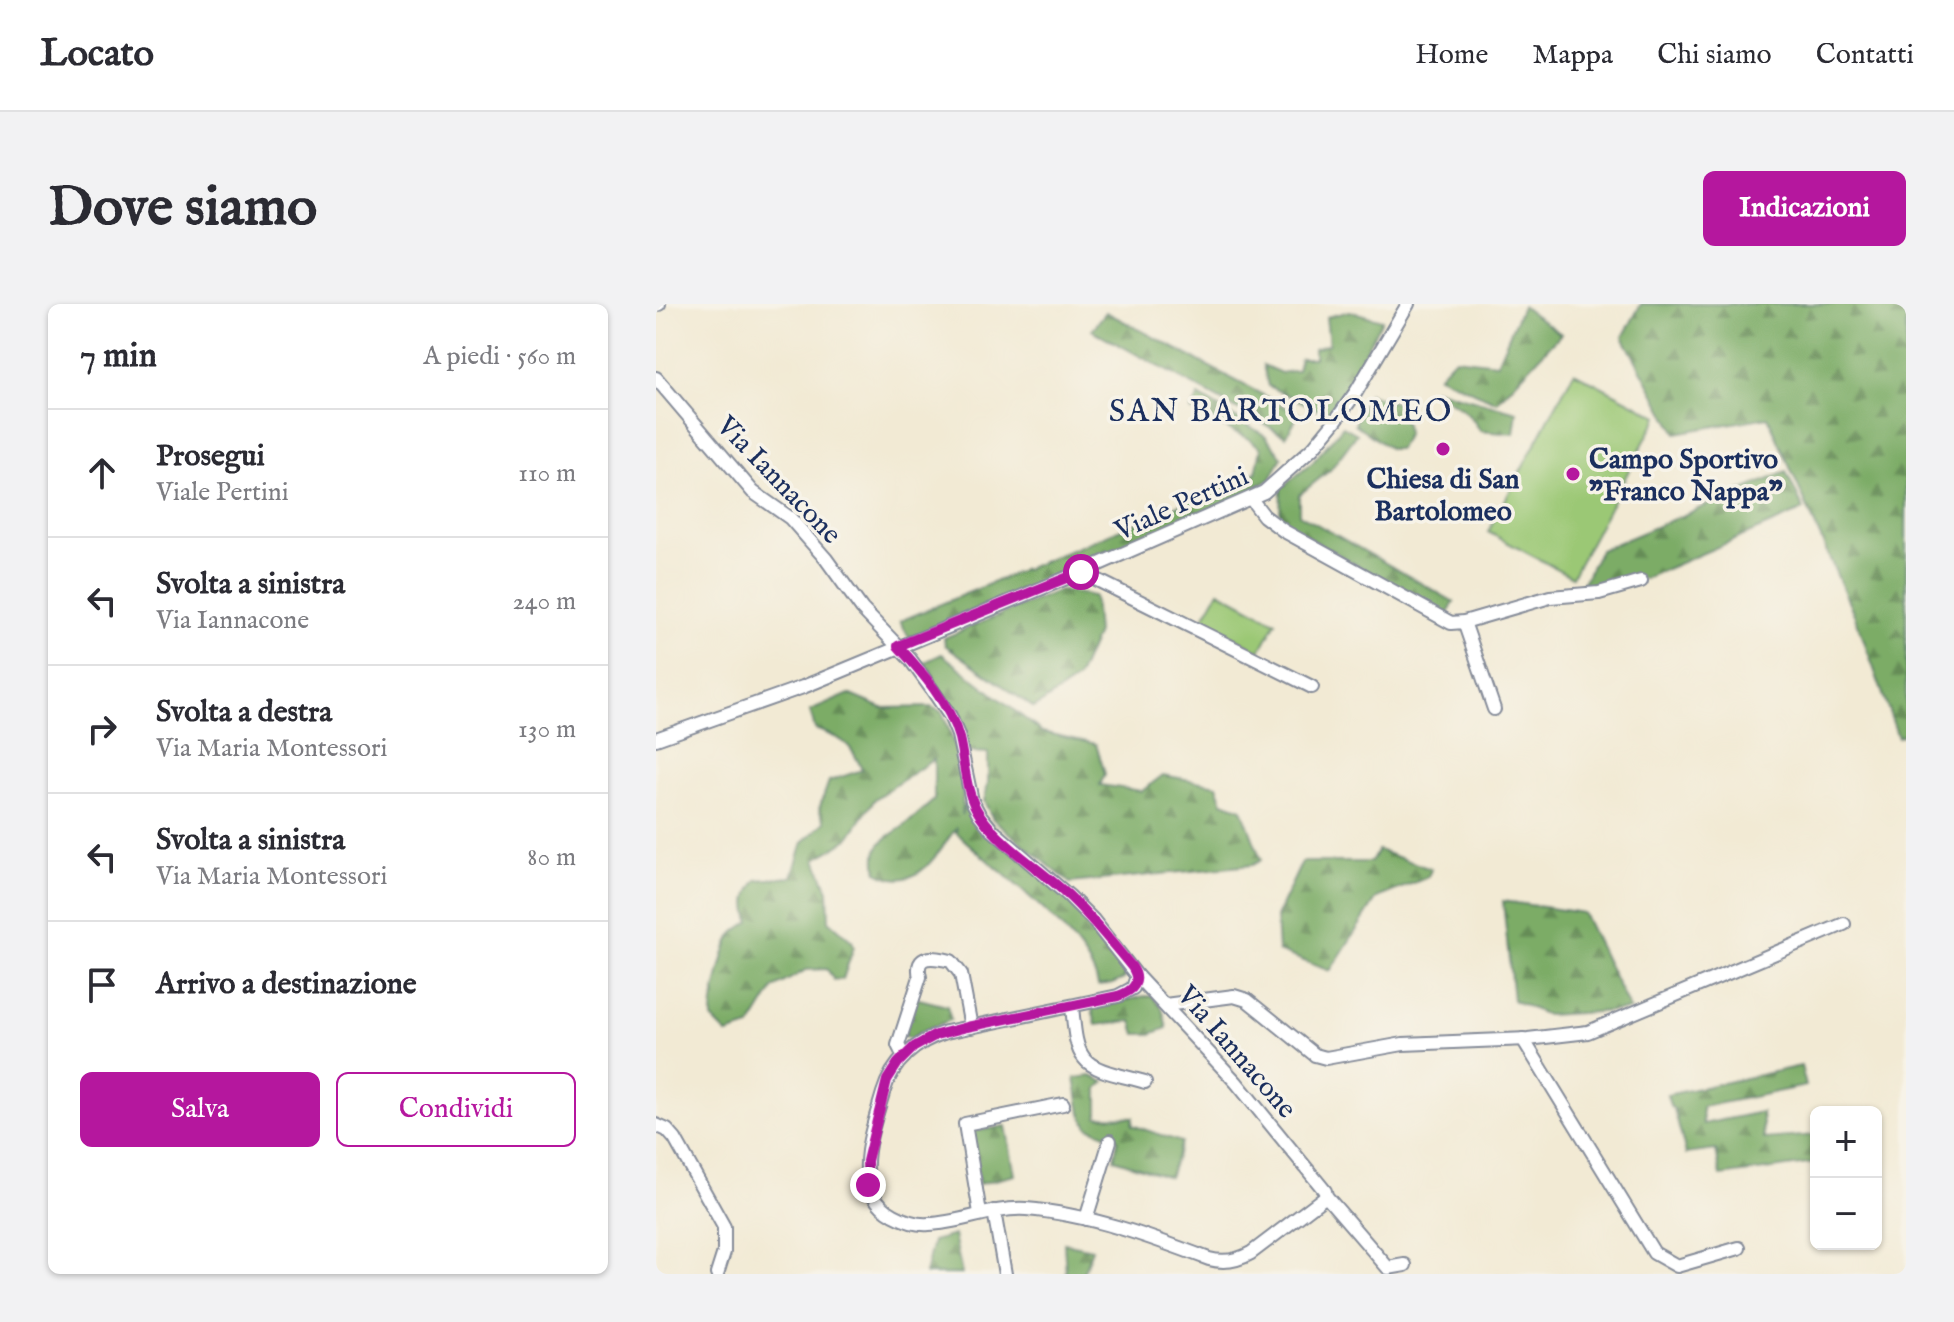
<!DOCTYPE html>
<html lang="it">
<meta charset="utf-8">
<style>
:root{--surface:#fff;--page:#f2f2f3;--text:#2b2b33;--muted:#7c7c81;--line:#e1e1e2;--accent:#b5179e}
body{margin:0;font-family:"IM FELL English",serif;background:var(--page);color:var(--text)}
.controls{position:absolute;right:24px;bottom:24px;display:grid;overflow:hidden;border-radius:12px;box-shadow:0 2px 6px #0004}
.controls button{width:72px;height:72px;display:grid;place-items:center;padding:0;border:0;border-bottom:2px solid var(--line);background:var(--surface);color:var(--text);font:40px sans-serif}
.stop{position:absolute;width:24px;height:24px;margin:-18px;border:6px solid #b5179e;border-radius:50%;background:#fff}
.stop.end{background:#b5179e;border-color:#fff;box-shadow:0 2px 8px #0008}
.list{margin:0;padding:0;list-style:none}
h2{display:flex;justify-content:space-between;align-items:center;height:104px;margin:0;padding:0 32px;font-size:34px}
h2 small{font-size:26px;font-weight:400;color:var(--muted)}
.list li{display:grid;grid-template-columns:52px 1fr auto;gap:24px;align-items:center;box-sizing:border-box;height:128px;padding:0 32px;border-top:2px solid var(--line)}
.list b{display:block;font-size:30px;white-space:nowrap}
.list p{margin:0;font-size:26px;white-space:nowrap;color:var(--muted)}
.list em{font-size:26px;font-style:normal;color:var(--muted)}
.actions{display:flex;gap:16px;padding:24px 32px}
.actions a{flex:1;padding:18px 0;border:2px solid var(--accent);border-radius:12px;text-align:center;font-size:28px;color:var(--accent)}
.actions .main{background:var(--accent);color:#fff}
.icon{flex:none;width:44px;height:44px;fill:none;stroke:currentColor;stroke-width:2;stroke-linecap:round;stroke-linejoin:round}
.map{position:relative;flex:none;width:1250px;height:970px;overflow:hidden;border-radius:12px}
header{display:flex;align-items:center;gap:48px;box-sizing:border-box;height:112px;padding:0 40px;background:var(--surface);border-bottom:2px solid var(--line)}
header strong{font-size:38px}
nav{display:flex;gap:44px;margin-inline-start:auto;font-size:28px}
.intro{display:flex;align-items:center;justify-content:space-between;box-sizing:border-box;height:192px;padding:0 48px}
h1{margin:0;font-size:56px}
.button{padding:20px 36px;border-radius:12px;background:var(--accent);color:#fff;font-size:28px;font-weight:700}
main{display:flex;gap:48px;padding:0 48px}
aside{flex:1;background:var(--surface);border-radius:12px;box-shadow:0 2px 6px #0004}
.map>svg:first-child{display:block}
.forest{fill:url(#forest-firs);stroke:#4c6e62;stroke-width:2}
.park{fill:#9bc875;stroke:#5b7c6a;stroke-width:2}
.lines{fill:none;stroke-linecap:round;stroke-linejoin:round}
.minor-casing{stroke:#868c99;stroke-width:16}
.minor{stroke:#fff;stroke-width:12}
.route{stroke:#b5179e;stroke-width:10}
.poi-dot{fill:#b5179e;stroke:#f7f3e8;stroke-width:3}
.labels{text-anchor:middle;stroke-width:7;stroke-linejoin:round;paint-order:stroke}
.poi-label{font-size:28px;font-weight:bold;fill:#1b2f5e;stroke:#f7f3e8;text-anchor:start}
.street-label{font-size:28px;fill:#1b2f5e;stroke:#f7f3e8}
.quarter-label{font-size:32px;letter-spacing:2px;fill:#1b2f5e;stroke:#f7f3e8}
</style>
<header>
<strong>Locato</strong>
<nav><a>Home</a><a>Mappa</a><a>Chi siamo</a><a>Contatti</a></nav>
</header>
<div class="intro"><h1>Dove siamo</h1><a class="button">Indicazioni</a></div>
<main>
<aside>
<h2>7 min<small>A piedi · 560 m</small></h2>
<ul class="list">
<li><svg class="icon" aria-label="ahead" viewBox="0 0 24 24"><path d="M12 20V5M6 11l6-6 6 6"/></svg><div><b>Prosegui</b><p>Viale Pertini</p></div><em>110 m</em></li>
<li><svg class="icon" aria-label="left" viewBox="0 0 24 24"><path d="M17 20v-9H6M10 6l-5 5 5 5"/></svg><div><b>Svolta a sinistra</b><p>Via Iannacone</p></div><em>240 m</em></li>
<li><svg class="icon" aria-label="right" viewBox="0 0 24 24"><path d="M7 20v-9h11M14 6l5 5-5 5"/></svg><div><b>Svolta a destra</b><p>Via Maria Montessori</p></div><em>130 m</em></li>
<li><svg class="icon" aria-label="left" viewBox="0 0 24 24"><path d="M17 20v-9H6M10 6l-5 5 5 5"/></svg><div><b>Svolta a sinistra</b><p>Via Maria Montessori</p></div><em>80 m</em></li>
<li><svg class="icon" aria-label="arrive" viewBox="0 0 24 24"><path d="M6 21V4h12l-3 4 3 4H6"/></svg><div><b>Arrivo a destinazione</b></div></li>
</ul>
<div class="actions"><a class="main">Salva</a><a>Condividi</a></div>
</aside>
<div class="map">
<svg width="1250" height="970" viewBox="0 0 1250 970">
<defs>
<pattern id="forest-firs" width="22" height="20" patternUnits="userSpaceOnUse" patternTransform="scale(2)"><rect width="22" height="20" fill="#7cac66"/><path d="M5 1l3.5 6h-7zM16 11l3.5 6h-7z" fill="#658c57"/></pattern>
</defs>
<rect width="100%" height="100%" fill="#f7f3e8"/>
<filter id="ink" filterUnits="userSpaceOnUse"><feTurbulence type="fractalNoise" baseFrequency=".0125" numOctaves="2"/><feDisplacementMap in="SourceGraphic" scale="16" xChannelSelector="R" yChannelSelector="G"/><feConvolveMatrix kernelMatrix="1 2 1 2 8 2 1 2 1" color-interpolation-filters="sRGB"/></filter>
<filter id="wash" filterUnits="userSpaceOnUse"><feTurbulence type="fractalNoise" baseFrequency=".006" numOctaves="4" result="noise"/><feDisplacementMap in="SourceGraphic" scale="32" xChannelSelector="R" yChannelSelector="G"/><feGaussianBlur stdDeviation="1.8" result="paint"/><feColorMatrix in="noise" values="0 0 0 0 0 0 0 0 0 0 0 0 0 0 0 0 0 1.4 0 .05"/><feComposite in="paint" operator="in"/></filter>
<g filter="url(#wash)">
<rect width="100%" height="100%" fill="#f2ead4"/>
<g class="forest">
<path d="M985,0H1250V429L1242,433L1201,317L1112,113L1020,129L967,33Z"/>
<path d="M866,2L905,30L841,98L782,72L799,54L841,59Z"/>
<path d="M694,7L726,16L674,111L612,82L607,61L625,69L641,66L644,54H658V45L673,40L670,13Z"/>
<path d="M450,8L643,110L630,132L436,26Z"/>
<path d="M777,85L861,108L858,130L824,127C813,105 796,101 777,85Z"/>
<path d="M712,90L743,100L751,129L743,145H734L699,120Z"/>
<path d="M543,92L610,132L626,153L615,175L583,194L253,334L244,317L600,169L605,144L593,135L535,106Z"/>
<path d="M687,122L701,130L674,166L643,191V210L798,298L791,312L629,220L624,211L625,184L657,158Z"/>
<path d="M1130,168L1148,206L989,274L925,282L944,246Z"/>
<path d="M404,286L438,292L441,329L421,375L378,404L289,341L288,334Z"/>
<path d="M286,350L386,428L440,440L449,470L444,481L486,487L507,471L561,481L567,498L586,505L605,556L596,561L414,579L337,515L328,497L332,479V449L313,448L290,395L273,370L269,358Z"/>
<path d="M193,390L226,404L275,403L286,408C299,439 312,477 305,511L311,497L407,587L470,663L471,670L468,675L456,680L442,682C433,631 338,566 300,528L301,523C280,550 261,591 221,568C216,539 226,537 248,522C258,514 268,505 278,496V455L219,495L192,535L160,555L172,587L173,617L196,637L198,642L187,675L178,676L171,665L150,666L118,684L94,723L71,730L56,715C55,699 68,640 78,629C82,625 89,621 94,617C89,600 90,590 101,576L136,573L147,538L169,518L163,505L173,477L206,466C194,437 188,436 159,425L154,407Z"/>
<path d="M722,546L775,565L772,573L721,594L674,667L622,647L620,613L646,558H715Z"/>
<path d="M847,597L927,609L974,706L890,711L857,696Z"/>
<path d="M488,692H496L506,704L511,724L495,730H480L476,717L440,721L436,705Z"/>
<path d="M259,694L291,702L295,716L264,728L255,735L248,731Z"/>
<path d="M1145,762L1150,782L1046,803L1047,820L1106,808L1108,835L1160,831V859L1065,872L1060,846L1030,850L1018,805L1014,802L1011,791Z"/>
<path d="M435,772L449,778L442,784V812L477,813L476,821L525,838L513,873L458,855L462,835L432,823L425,809L419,774Z"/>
<path d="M350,822L359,871L323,880L314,828Z"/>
<path d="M298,931L306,970H269L277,937Z"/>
<path d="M408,939L436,945L427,970H410Z"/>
</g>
<g class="park">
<path d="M918,68L1002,112L916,273L832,228Z"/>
<path d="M563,287L620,318L604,347L547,315Z"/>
</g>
</g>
<g filter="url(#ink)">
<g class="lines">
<g class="minor-casing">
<g id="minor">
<path d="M0,1L3,0"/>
<path d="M0,74L97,188L134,214L170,255L206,305L254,355L275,384L294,412L302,431L316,497L323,510L335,525L413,592L437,616L481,672L580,778L669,887L670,892L732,964L749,961"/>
<path d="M595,195L608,212L628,227L795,319L808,318L894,293L943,289L985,277"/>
<path d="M425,268L656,383"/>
<path d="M808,318L838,405"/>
<path d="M0,435L147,383L425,268L608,188L657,144L680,116L700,88L752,0"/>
<path d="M481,672L477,684L462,692L290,728C260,737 236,758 227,789C216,827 192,886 238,911C249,917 261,921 273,920C306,919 336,903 370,905C432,910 495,933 553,955C568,959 581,957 595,949L670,892"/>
<path d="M509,701L578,692L591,696L659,751L670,754L747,740L872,735L932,728L1188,620"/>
<path d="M416,703C418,718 418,742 428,754C439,769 471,772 489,778"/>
<path d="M867,735L998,949L1021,962L1083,944"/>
<path d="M248,753L242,741L264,673C258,649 278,653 295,657L305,670L315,723"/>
<path d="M0,821L11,826L19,835L68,923V948L61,970"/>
<path d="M338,907L349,970"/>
<path d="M324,909L309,820L407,800"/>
<path d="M430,915L454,837"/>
</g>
</g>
<use href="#minor" class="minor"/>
</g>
</g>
<g class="lines" filter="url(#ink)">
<path class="route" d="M212,881L211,857L231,776L242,759L258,743L280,731L311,723L462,692C477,687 486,678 476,663C455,638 435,612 411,590C383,564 345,542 324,511C309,490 309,459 303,434C294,400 266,368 242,342L425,268"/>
</g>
<g class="poi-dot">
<circle cx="787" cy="145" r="8"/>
<circle cx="917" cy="170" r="8"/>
</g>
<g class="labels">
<g class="poi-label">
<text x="933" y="164">Campo Sportivo<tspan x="933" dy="32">"Franco Nappa"</tspan></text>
<text x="787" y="184" text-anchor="middle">Chiesa di San<tspan x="787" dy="32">Bartolomeo</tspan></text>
</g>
<g class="street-label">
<text transform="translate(124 175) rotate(46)" y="10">Via Iannacone</text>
<text transform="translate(525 198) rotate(-24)" y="10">Viale Pertini</text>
<text transform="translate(582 747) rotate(49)" y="10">Via Iannacone</text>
</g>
<g class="quarter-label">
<text x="625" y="117">SAN BARTOLOMEO</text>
</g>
</g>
</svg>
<div class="controls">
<button>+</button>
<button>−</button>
</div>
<div class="stop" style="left:425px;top:268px"></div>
<div class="stop end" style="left:212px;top:881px"></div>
</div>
</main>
